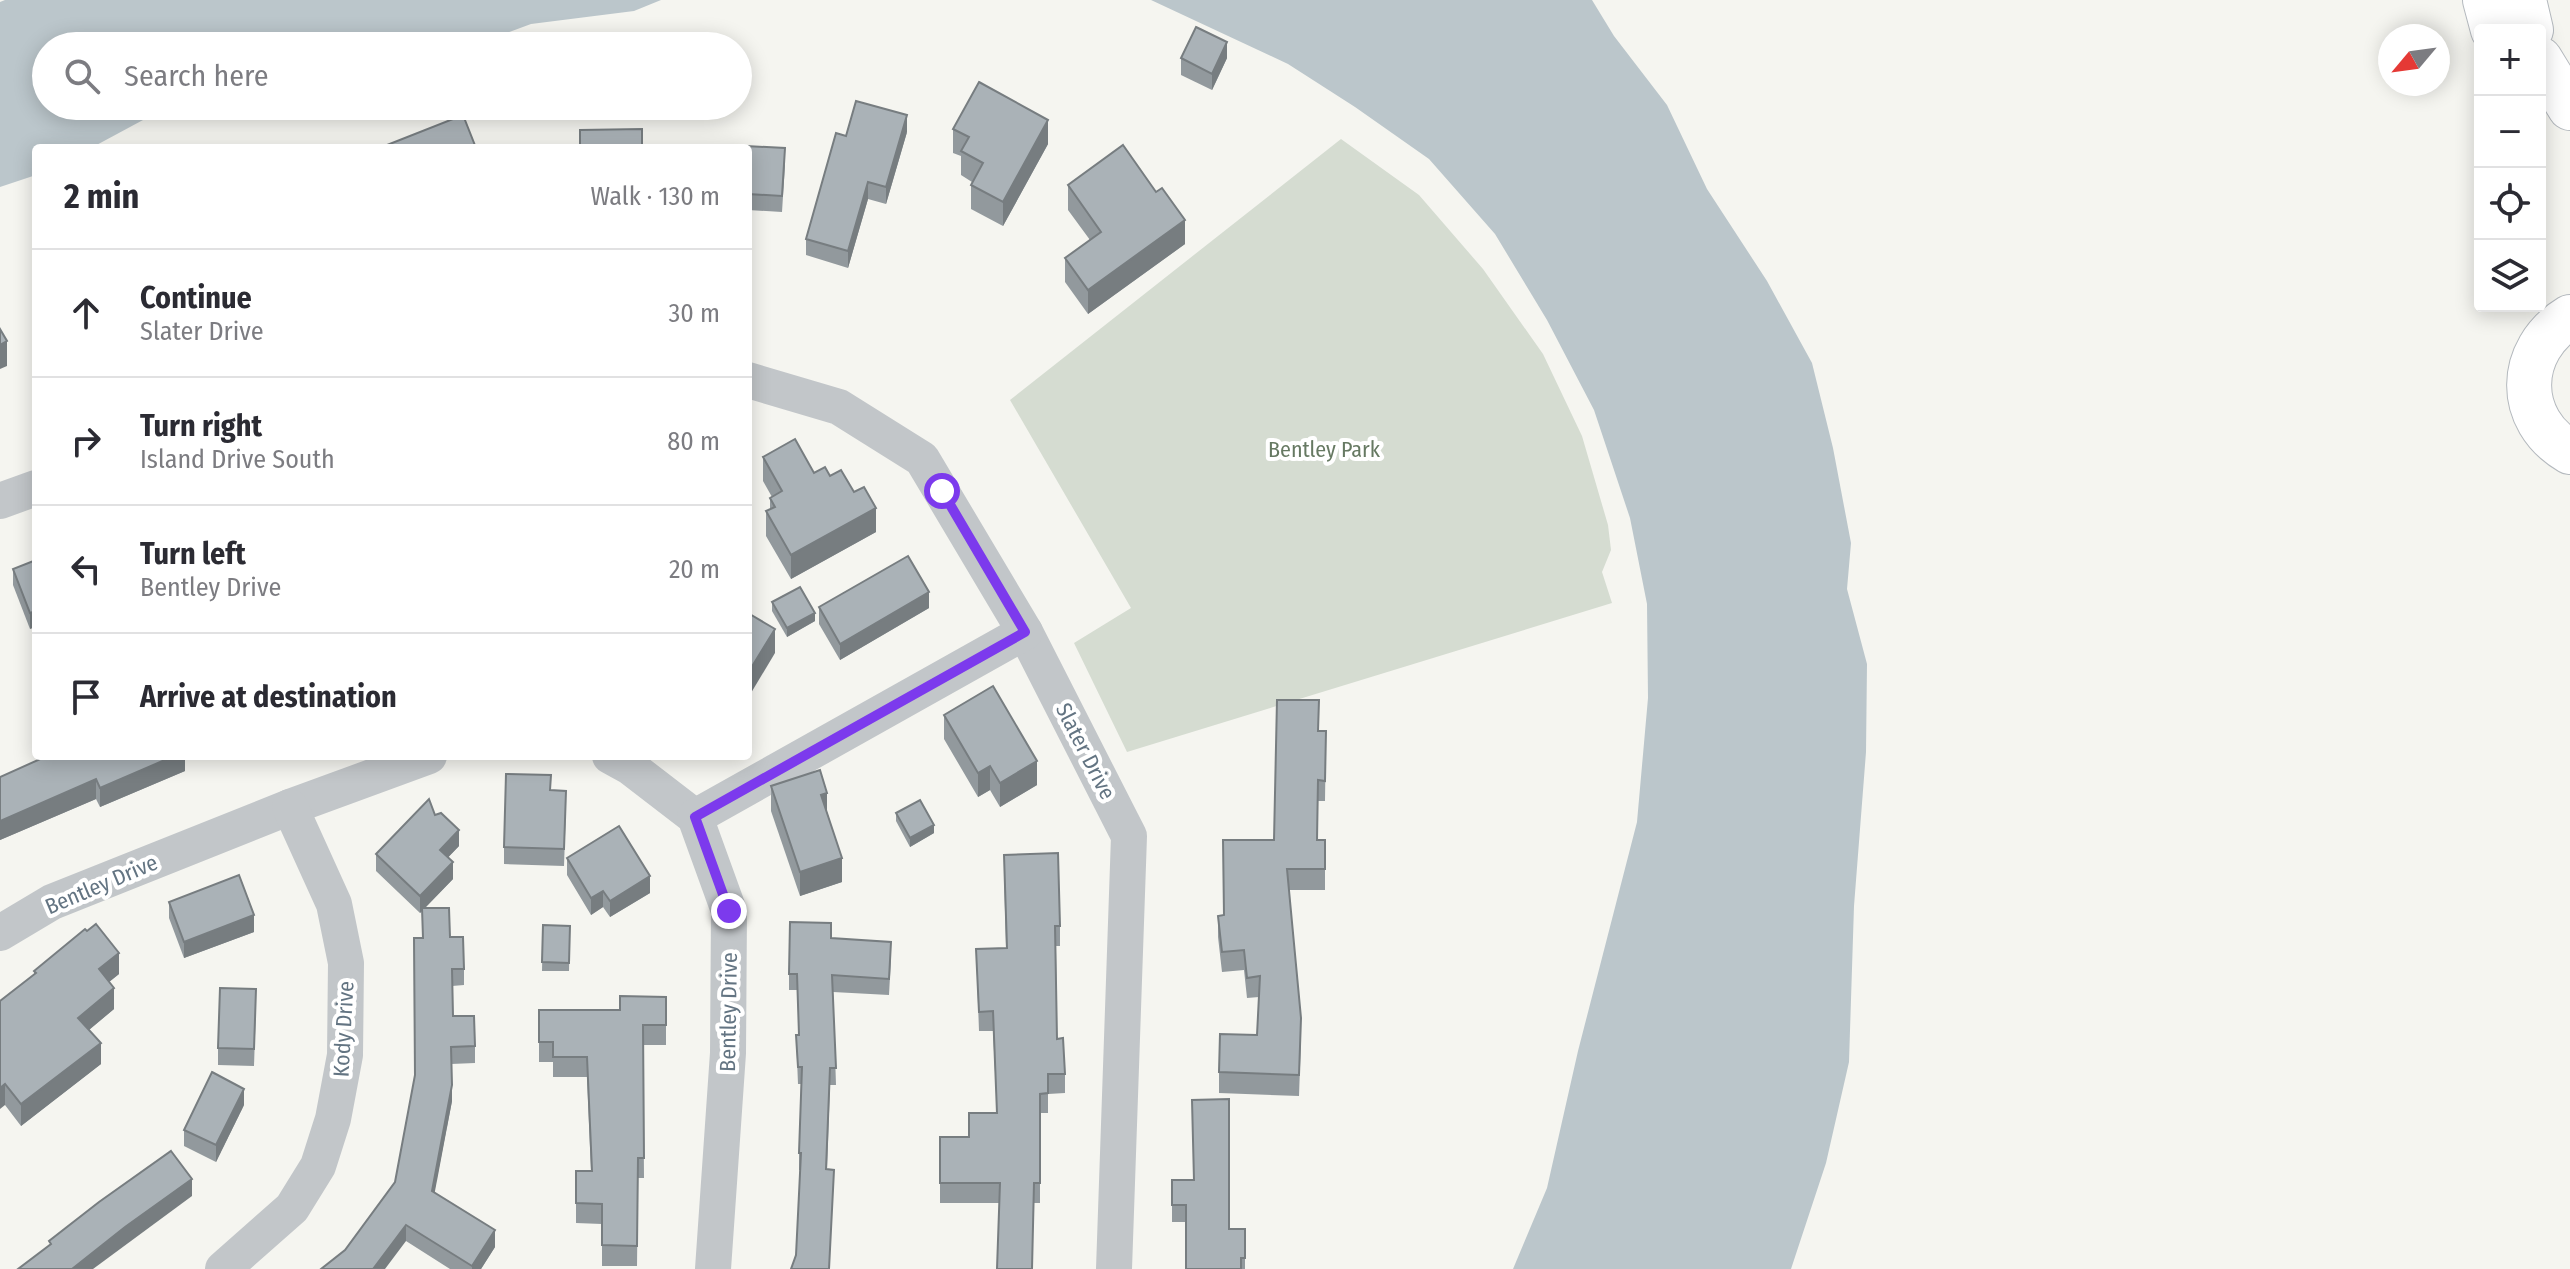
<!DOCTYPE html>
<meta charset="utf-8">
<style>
:root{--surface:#fff;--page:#f2f2f3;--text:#2b2b33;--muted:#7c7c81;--line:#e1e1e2}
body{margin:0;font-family:"Fira Sans Condensed",sans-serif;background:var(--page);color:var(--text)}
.controls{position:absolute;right:24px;top:24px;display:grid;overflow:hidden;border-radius:8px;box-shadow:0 4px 20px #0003}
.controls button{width:72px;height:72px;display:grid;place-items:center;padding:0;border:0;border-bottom:2px solid var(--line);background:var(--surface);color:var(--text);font:40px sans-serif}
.compass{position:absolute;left:2378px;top:24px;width:72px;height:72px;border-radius:50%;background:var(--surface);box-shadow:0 4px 20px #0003;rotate:241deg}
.stop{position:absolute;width:24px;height:24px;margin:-18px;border:6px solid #7c3aed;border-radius:50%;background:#fff}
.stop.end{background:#7c3aed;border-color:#fff;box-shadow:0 2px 8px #0008}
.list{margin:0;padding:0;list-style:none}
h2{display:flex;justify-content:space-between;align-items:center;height:104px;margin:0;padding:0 32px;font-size:34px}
h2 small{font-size:26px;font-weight:400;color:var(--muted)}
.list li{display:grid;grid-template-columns:52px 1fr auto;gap:24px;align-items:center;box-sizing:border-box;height:128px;padding:0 32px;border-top:2px solid var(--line)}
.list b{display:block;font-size:30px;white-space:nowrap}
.list p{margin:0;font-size:26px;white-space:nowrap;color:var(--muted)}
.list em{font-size:26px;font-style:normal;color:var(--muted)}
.icon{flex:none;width:44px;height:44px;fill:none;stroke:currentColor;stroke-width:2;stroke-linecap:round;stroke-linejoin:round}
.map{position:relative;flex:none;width:2570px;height:1269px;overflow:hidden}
.search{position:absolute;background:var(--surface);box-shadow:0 4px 20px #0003;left:32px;top:32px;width:720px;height:88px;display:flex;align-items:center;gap:20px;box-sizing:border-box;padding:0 28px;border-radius:44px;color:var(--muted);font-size:30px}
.panel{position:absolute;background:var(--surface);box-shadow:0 4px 20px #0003;left:32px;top:144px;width:720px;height:616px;border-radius:8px}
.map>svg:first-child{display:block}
.green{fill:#d5dcd1}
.water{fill:#bbc6cb}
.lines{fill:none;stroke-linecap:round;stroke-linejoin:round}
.secondary-casing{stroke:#b4b9be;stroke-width:46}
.minor{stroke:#c2c6c9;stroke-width:36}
.secondary{stroke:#fff;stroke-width:44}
.wall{fill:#92999d}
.shaded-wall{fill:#777d80}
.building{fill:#aab2b7;stroke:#777d80;stroke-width:2}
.route{stroke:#7c3aed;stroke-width:10}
.labels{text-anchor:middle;stroke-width:8;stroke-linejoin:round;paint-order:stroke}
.park-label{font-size:22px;fill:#667962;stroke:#fff}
.street-label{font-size:22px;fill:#637482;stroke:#fff}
</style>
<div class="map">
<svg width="2570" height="1269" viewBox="0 0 2570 1269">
<rect width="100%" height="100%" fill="#f5f5f0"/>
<path class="green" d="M1341,139L1419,195L1483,269L1543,354L1582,436L1608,525L1611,550L1602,572L1612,603L1127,752L1074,643L1131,608L1010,400Z"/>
<g class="water">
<path d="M5,0H661L634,11L531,24L472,46H46V106H184L143,120L91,148H36V175L0,187V2Z"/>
<path d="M1151,0H1592L1614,36L1667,105L1707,189L1767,281L1812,363L1833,448L1851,543L1847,589L1867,664L1866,752L1854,906L1849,1062L1826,1163L1791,1269H1513L1547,1188L1578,1051L1637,822L1648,698L1647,604L1630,518L1594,410L1547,320L1495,234L1429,159L1355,107L1288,64Z"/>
</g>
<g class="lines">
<g class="secondary-casing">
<g id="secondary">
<path d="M2485,0L2493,30"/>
<path d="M2524,0L2531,30"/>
<path d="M2540,59L2570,108"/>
<path d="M2570,317C2516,350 2515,420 2570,452"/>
</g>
</g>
<g class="minor">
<path d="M748,380L839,407L922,459L1025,632L1129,836L1114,1269"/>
<path d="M0,501L36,488"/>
<path d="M610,756L630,767L695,817L729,911L728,1053L713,1269"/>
<path d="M695,817L1025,632"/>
<path d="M0,933L52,902L290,807L429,756"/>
<path d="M223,1269L292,1208L318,1166L333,1119L345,1055L346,963L334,904L290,807"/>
</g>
<use href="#secondary" class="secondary"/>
</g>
<g class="wall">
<path d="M1181,58H1227L1212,90L1181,75Z"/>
<path d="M953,129L1048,144L1003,226L971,209V185L972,182L961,175V156L953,153Z"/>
<path d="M907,132L886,204L868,199L848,268L806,255V239Z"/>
<path d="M748,148L785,165L782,212L748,210Z"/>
<path d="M1068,185L1156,192L1185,244L1088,314L1065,282V258L1090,240L1068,210Z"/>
<path d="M763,457L814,473L830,476L876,532L791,579L766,536V511L770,510V498L772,497L763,481Z"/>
<path d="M36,560L30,629L13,585V569Z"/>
<path d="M772,602L815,621L787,637L772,611Z"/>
<path d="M819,607L929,608L840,660L819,624Z"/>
<path d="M944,715L1037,785L1000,807L990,790L978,797L944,739Z"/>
<path d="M1319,731H1326L1325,801H1318L1317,840H1325V890H1289L1301,1039L1299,1096L1219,1093V1072L1257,1035L1259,997L1247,998L1244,970L1222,972L1218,937V916L1224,915L1274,840Z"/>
<path d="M185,760V771L100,807L96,799L0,840V777Z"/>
<path d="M771,786L827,812L842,882L800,896L771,811Z"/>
<path d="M566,807L564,866L504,864V847Z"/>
<path d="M896,813L934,833L910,847L896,821Z"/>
<path d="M435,815L459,846L448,857L453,879L425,908L450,937L464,969V985L452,986L453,1016L475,1046V1063L451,1064L452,1101L434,1193L495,1247L481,1269H450L406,1241L345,1250L395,1182L415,1076L422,938V911L420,913L376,871V854Z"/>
<path d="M567,858L650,893L610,917L603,907L591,915L567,875Z"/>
<path d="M1004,875L1060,926V946H1056L1057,1039L1065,1074V1093L1048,1094V1113H1040V1203H1034L998,1266L999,1203H940V1137H969L997,1113L993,1031H979L976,949L1006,948Z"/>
<path d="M169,902L254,932L184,958L169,918Z"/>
<path d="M543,925L570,926L569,971H542Z"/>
<path d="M831,938L891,958L889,995L833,992L836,1085H830L827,1170L834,1186L796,1255L800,1170H799V1153L801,1084H798L796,1035H799L797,990H789V974Z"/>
<path d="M34,971L119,974L109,982L114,1009L89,1030L101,1064L21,1126L5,1105L0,1001L34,975Z"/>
<path d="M666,997V1045H643L644,1178H638L637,1266H602V1224L576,1223V1171H591L587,1077H553V1062H539V1010H620Z"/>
<path d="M256,1006L254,1066L218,1065V1048Z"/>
<path d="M244,1105L216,1162L184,1146V1130Z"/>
<path d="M1172,1180L1229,1229H1245V1269H1186V1222H1172Z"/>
</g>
<g class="shaded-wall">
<path d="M1227,42V58L1212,90V74Z"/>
<path d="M907,115V132L886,204V187Z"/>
<path d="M1048,120V144L1003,226V202Z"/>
<path d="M868,182V199L848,268V251Z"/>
<path d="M1185,220V244L1088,314V290Z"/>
<path d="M7,341V366L0,369V345Z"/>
<path d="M876,508V532L791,579V555Z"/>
<path d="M929,592V608L840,660V644Z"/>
<path d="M36,611V627L30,629V613Z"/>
<path d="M815,613V621L787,637V628Z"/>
<path d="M775,629V653L748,698V673Z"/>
<path d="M174,756H193L185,760V771L100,807V788Z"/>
<path d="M1037,761V785L1000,807V783Z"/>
<path d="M990,766V790L978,797V773Z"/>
<path d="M96,779V799L0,840V821Z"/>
<path d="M827,793V817L821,795Z"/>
<path d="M934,825V833L910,847V838Z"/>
<path d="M459,830V846L440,866V850Z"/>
<path d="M842,858V882L800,896V872Z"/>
<path d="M453,862V879L420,913V896Z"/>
<path d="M650,876V893L610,917V901Z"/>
<path d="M603,891V907L591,915V898Z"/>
<path d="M254,915V932L184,958V942Z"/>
<path d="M119,953V974L99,990V969Z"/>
<path d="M114,988V1009L78,1039V1018Z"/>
<path d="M101,1043V1064L21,1126V1104Z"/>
<path d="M5,1084V1105L0,1109V1088Z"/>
<path d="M452,1085V1101L432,1207V1191Z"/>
<path d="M244,1089V1105L216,1162V1145Z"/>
<path d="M192,1179V1196L93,1269H72L125,1227Z"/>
<path d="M406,1225V1241L385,1269H373Z"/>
<path d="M495,1230V1247L481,1269H472V1266Z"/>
</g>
<g class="building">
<path d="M1196,27L1227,42L1212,74L1181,58Z"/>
<path d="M979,82L1048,120L1003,202L971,185L983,163L961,151L969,137L953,129Z"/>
<path d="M856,101L907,115L886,187L868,182L848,251L806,239L836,133L846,136Z"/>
<path d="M463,115L476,148H389L387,145Z"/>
<path d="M642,129V148H580V130Z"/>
<path d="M727,145L785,148L782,196L748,194V148H727Z"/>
<path d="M1123,145L1156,192L1162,188L1185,220L1088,290L1065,258L1101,232L1068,185Z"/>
<path d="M0,329L7,341L0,345Z"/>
<path d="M795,439L814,473L825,467L830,476L841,470L854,492L864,487L876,508L791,555L766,511L775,507L770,498L782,491L763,457Z"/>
<path d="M908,556L929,592L840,644L819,607Z"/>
<path d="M36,560V611L30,613L13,569Z"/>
<path d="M800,587L815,613L787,628L772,602Z"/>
<path d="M748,613L775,629L748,673Z"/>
<path d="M993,686L1037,761L1000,783L990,766L978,773L944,715Z"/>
<path d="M1277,700H1319L1318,731H1326L1325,781L1318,780L1317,840H1325V869H1287L1301,1018L1299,1075L1219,1072L1220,1034L1257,1035L1260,976L1247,978L1244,950L1222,952L1218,916L1224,915L1223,840H1274Z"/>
<path d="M47,756H174L100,788L96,779L0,821V777Z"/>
<path d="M820,770L827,793L821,795L842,858L800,872L771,786Z"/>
<path d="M506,774L551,775L550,790L566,791L564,849L504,847Z"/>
<path d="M429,799L435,815L441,813L459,830L440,850L453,862L420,896L376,854Z"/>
<path d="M920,800L934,825L910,838L896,813Z"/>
<path d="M619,826L650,876L610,901L603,891L591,898L567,858Z"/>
<path d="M1058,853L1060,926H1055L1057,1039L1063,1038L1065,1074H1048V1093L1040,1094V1183H1034L1032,1269H997L1000,1183H940V1137H969V1113H997L993,1011L979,1012L976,949L1007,948L1004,855Z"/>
<path d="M239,875L254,915L184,942L169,902Z"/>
<path d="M422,908H449L450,937H463L464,969H452L453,1016H474L475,1046L451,1047L452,1085L432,1191L495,1230L472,1266L406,1225L373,1269H321L345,1250L395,1182L415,1075L414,938H423Z"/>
<path d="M790,922L831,923V938L891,942L889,979L832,975L836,1068H830L826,1169L834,1170L829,1269H791L796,1255L801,1153H799L802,1067H798L796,1035H799L797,974H789Z"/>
<path d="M96,924L119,953L99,969L114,988L78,1018L101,1043L21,1104L5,1084L0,1088V1001L36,973L34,971L85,929L87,931Z"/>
<path d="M543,925L570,926L569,963L542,962Z"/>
<path d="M220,988L256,989L254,1049L218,1048Z"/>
<path d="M620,996L666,997V1025H643L644,1158H638L637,1246L602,1245V1204L576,1203V1171H592L587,1057H553V1042H539V1010H620Z"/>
<path d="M212,1072L244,1089L216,1145L184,1130Z"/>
<path d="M1229,1099V1229H1245V1258H1241V1269H1186V1205H1172V1180H1194L1192,1100Z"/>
<path d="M171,1151L192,1179L125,1227L72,1269H18L51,1244L49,1241L99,1202Z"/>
</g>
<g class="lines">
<path class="route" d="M729,911L695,817L1025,632L942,491"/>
</g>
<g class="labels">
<g class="park-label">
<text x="1324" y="457">Bentley Park</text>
</g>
<g class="street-label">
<text transform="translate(1086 751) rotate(63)" y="8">Slater Drive</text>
<text transform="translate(101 884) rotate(-23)" y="8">Bentley Drive</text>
<text transform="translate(728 1012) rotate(-89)" y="8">Bentley Drive</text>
<text transform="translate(343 1029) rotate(-87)" y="8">Kody Drive</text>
</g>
</g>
</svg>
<div class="controls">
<button>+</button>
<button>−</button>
<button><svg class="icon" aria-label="locate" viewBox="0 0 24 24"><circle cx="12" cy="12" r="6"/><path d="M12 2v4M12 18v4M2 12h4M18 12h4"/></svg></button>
<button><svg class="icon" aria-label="layers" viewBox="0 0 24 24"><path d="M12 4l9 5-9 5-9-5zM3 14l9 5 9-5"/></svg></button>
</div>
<svg class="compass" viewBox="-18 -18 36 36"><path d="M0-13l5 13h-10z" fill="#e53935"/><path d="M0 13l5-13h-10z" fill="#7c7c81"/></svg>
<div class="stop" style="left:942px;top:491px"></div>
<div class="stop end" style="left:729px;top:911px"></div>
<div class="search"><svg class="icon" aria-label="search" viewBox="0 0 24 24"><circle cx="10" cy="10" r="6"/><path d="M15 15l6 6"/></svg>Search here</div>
<section class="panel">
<h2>2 min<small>Walk · 130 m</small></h2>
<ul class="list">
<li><svg class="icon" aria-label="ahead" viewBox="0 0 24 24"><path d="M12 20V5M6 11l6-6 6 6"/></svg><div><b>Continue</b><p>Slater Drive</p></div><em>30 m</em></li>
<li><svg class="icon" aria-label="right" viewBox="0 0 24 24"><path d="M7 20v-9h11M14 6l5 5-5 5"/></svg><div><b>Turn right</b><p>Island Drive South</p></div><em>80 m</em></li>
<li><svg class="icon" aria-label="left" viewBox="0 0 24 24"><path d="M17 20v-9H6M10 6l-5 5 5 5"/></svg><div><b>Turn left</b><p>Bentley Drive</p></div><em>20 m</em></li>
<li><svg class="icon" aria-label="arrive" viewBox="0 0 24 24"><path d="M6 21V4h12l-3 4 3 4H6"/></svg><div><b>Arrive at destination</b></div></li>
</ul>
</section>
</div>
